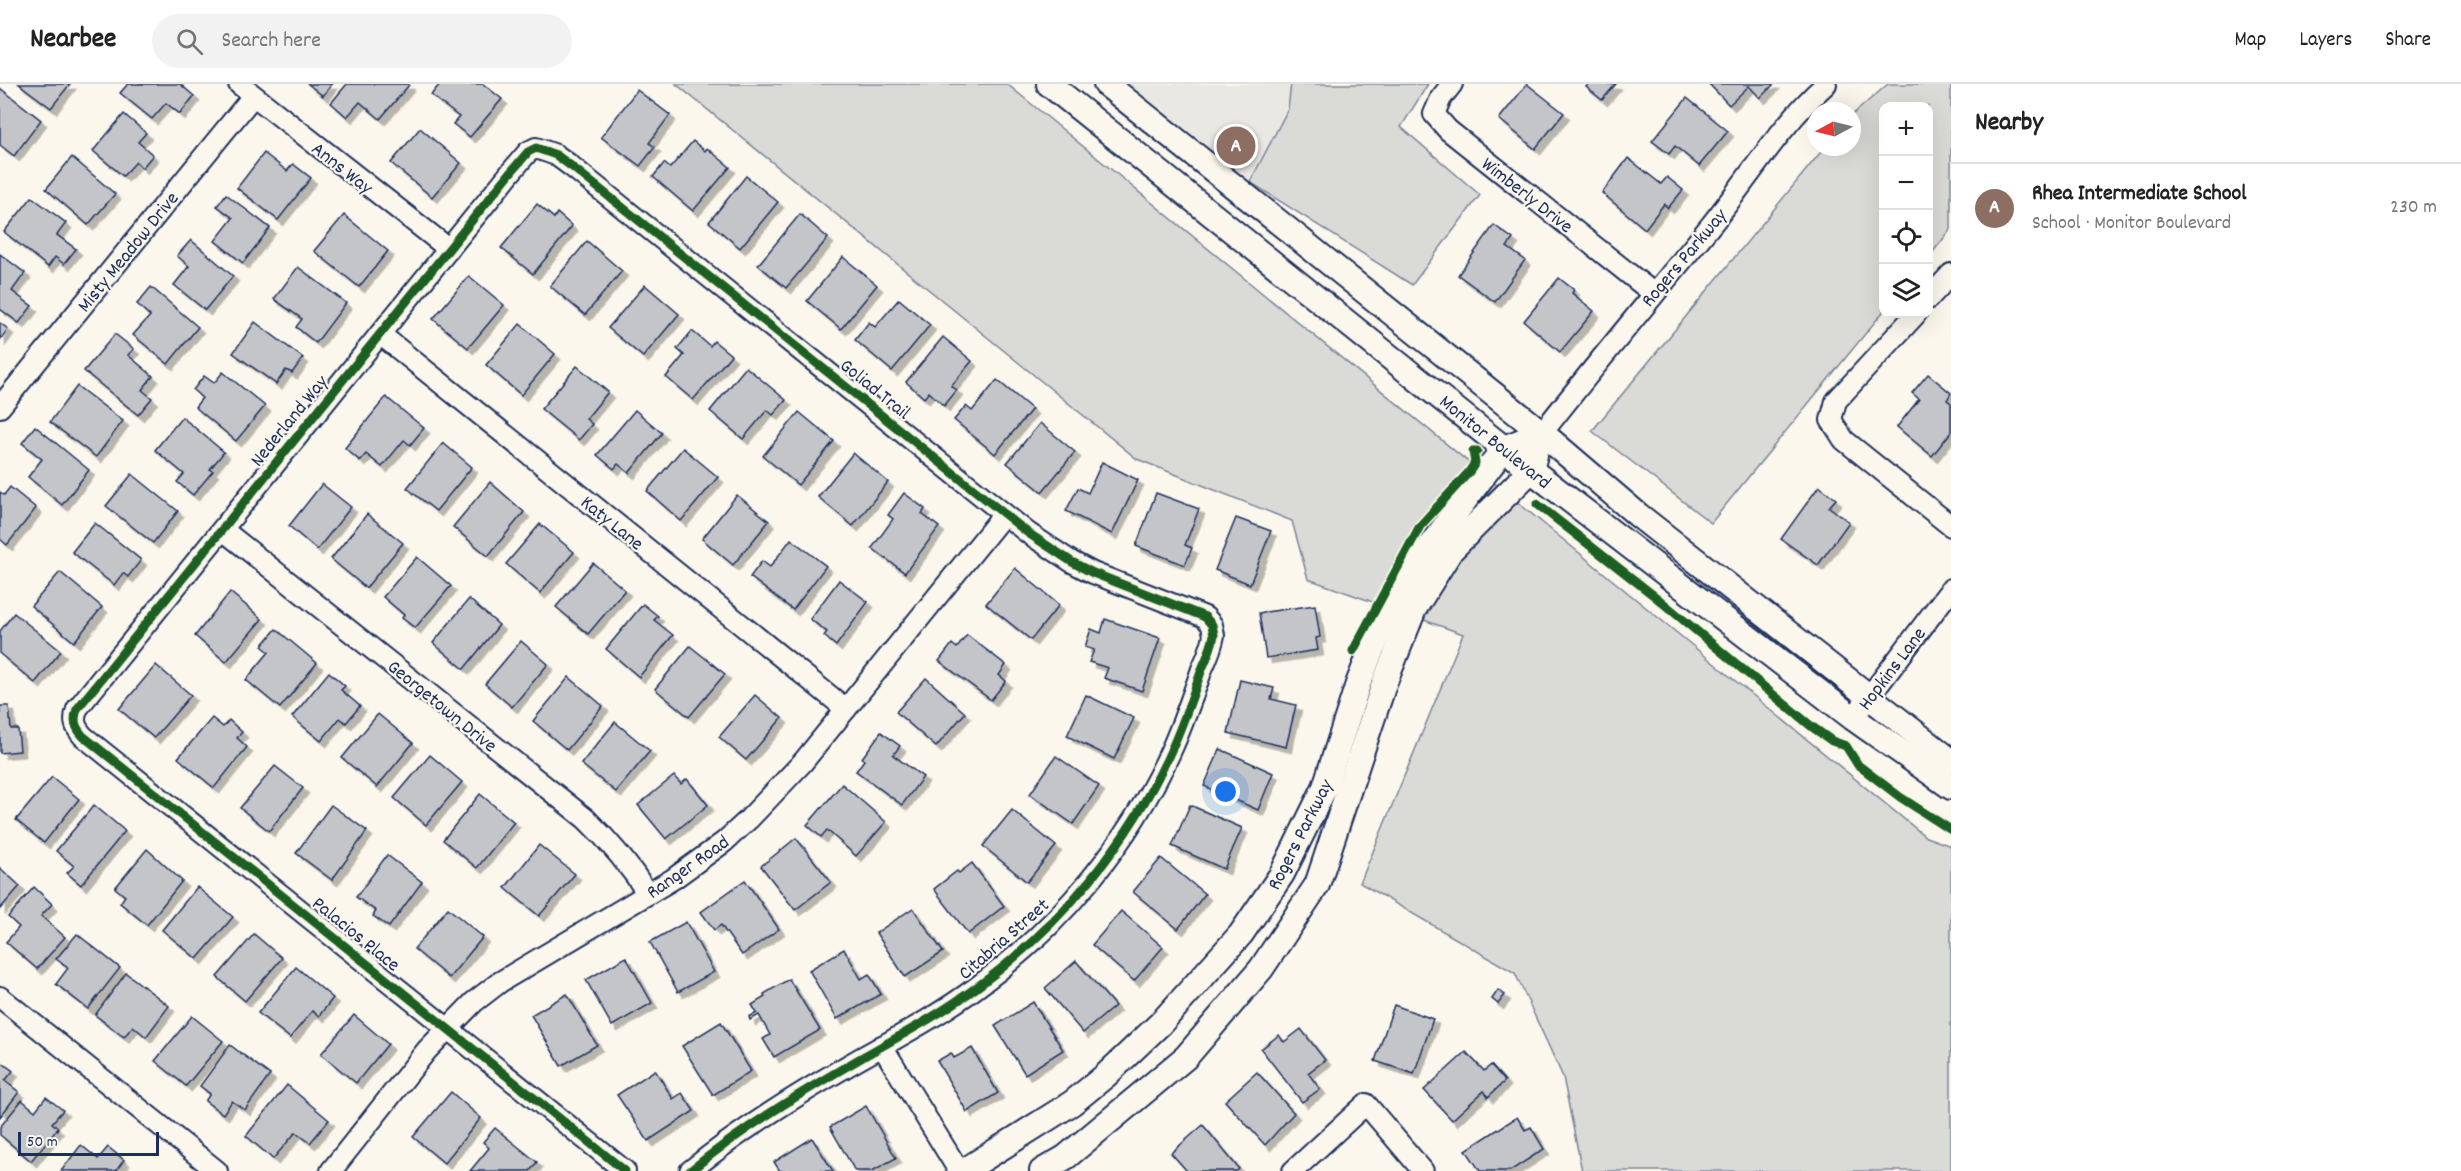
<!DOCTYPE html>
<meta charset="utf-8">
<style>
:root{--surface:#fff;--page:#f2f2f2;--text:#222;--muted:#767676;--line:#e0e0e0;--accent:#ea580c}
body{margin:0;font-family:Dekko,sans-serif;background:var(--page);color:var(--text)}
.controls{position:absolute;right:18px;top:18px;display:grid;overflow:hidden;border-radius:12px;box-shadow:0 6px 24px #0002}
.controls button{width:54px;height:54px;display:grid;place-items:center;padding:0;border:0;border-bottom:2px solid var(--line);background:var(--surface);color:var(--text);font:30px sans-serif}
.compass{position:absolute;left:1807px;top:18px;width:54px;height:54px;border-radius:50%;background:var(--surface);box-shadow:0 6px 24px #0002;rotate:263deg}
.scale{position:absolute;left:18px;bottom:15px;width:141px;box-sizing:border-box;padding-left:6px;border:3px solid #1b2f5e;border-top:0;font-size:16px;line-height:21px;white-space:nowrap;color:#1b2f5e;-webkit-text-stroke:4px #fbf7ec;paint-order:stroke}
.you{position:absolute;left:1226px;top:708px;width:21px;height:21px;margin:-15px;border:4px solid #fff;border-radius:50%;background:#1a73e8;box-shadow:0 0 0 9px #1a73e833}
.badge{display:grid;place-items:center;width:39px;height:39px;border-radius:50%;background:var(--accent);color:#fff;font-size:20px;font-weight:700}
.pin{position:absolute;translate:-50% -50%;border:3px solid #fff;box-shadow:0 2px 6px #0006}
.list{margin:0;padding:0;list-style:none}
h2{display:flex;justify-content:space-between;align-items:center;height:78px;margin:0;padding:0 24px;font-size:26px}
h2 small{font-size:20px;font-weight:400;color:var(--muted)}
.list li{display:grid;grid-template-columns:39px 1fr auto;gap:18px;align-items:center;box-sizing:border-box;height:90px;padding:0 24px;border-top:2px solid var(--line)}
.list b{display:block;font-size:22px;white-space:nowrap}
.list p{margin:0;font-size:20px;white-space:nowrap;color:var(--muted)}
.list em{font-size:20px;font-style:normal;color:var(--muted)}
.icon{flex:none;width:33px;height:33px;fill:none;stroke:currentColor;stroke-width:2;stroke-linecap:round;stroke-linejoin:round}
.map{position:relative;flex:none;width:1951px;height:1087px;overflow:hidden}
header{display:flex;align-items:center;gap:36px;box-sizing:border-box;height:84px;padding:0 30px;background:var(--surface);border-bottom:2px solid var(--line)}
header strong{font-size:28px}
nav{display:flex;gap:33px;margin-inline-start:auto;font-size:21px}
.search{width:420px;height:54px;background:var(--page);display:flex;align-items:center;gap:15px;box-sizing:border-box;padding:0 21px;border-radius:33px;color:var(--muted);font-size:22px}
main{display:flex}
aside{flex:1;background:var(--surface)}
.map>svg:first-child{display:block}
.built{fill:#eae8e2}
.green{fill:#dadad7;stroke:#7a849a;stroke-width:1.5}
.building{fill:#c3c5c9;stroke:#1b2f5e;stroke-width:1.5;filter:url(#shadow)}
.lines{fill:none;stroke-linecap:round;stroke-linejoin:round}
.minor-casing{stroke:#1b2f5e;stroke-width:24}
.tertiary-casing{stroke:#1b2f5e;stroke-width:28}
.minor{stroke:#fbf7ec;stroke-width:20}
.tertiary{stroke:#fbf7ec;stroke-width:24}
.cycleway-casing{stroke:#fbf7ec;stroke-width:13}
.cycleway{stroke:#1b5e20;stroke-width:9}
.labels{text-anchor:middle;stroke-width:4.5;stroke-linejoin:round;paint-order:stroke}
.street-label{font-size:20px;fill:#1b2f5e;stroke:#fbf7ec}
</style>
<header>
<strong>Nearbee</strong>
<div class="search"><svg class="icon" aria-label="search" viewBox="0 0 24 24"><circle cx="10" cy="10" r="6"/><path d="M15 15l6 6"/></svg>Search here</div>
<nav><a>Map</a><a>Layers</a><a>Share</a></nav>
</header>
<main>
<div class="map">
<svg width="1951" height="1087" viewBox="0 0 1951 1087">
<defs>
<filter id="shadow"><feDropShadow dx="5.5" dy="5.5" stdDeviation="0" flood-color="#0004"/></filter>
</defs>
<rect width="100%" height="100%" fill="#fbf7ec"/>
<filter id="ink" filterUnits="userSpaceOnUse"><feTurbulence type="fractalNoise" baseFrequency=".0167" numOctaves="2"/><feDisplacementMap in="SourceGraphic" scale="12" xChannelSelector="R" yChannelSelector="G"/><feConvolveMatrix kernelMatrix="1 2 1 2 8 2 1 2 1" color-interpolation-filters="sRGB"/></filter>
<g filter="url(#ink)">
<path class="built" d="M1125,0H1291L1288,25L1250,98Z"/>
<g class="green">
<path d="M676,0H1007L1926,753L1951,762V1087H1582L1563,993L1515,889L1360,799L1463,550L1308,495L1292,437L1137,375Z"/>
<path d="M1291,0H1428L1401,43L1480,111L1412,201L1250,98L1288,25Z"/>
<path d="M1888,0H1951V145L1929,173L1928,22H1884L1883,228L1711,439L1592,347L1825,63H1852V31Z"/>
</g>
<g class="building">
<path d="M19,0H70L51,24Z"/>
<path d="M128,0H180L194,12L180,30L166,19L152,35L120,9Z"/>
<path d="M308,0H332L323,12Z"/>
<path d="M347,0H408L409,1L380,35L360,18L347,33L331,19Z"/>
<path d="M440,0H483L502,15L470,53L453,40L459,33L431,11Z"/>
<path d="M1527,0L1564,29L1535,65L1499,35Z"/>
<path d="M1589,0H1616L1602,16L1586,3Z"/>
<path d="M1709,0H1774L1760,14L1749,2L1729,21Z"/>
<path d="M0,4L41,36L14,72L0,61Z"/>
<path d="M637,6L670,31L649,59L655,63L640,82L601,53Z"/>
<path d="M1687,14L1728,47L1699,82L1675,62L1669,70L1652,57Z"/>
<path d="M124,30L146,49L138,58L153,71L142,84L136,78L123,92L93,67Z"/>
<path d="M420,44L461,79L432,113L391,79Z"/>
<path d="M693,57L705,67L707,64L730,83L693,127L653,93L664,79L670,84Z"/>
<path d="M264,69L287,87L293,80L311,94L278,136L237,104Z"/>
<path d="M72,73L115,110L88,141L46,105Z"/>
<path d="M1628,74L1661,100L1667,93L1683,106L1668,124L1664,120L1645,145L1602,109Z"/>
<path d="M746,92L778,118L740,164L709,138Z"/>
<path d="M226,110L270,144L243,179L215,157L233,134L217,122Z"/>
<path d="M32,113L66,139L57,151L76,165L64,180L55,173L48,183L4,148Z"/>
<path d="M537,120L554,134L557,129L572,142L533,190L501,164Z"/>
<path d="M800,130L828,154L786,204L758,181Z"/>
<path d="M344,131L388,167L359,203L314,167Z"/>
<path d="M1494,141L1513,155L1507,163L1525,176L1495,218L1458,191Z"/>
<path d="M191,156L233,192L205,226L174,201L189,182L177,172Z"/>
<path d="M587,157L622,187L585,231L550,202Z"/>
<path d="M0,170L25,189L12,207L32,222L19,239L0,225Z"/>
<path d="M843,173L877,201L841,245L807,217Z"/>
<path d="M298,183L346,219L316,259L296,243L302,235L274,215Z"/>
<path d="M469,192L504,221L468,264L433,235Z"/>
<path d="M1559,194L1574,206L1572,209L1594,227L1560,268L1524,237Z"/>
<path d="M645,201L679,230L643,273L608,244Z"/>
<path d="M151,203L198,243L168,280L133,251L150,232L137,220Z"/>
<path d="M899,215L930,241L892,287L855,256L869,238L875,243Z"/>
<path d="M255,238L303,274L292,289L286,286L276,300L233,269Z"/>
<path d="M0,239L8,245L0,256Z"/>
<path d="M520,240L555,270L521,311L486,281Z"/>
<path d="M692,247L710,262L714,257L731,271L693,316L666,293L684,271L677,265Z"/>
<path d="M115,250L134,265L128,271L153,292L142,306L152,314L138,331L84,287Z"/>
<path d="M943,253L972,277L951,302L957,306L944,322L929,308L924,314L906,298Z"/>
<path d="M577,282L608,308L586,335L592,340L579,356L541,325Z"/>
<path d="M746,283L786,316L773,331L767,326L743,355L710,327Z"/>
<path d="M223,288L265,322L236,357L195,323L202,314L193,306L204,292L214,299Z"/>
<path d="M1928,290L1951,309L1947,316L1951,319V348L1932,372L1897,343L1919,315L1912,309Z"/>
<path d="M997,296L1032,325L995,370L954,336L966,322L972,327Z"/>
<path d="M77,302L123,337L96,373L50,338Z"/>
<path d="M386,313L424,344L410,361L404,356L382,383L366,370L360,377L345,364Z"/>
<path d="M635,326L662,349L629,389L618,380L614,385L597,371Z"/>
<path d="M799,328L834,357L798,401L763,372Z"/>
<path d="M182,333L224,368L210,385L213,387L193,411L177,398L184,390L155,366Z"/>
<path d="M1040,339L1075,368L1042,408L1007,379Z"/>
<path d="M35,342L89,386L62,421L28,393L42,375L22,359Z"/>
<path d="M443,359L472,383L436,427L407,404Z"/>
<path d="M683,364L718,393L681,437L647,407Z"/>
<path d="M853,369L888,398L853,442L818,413Z"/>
<path d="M1102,378L1138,396L1112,450L1066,427L1078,404L1088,409Z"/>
<path d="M132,390L178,427L153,459L106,422Z"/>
<path d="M490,398L524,428L488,472L453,443Z"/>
<path d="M322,400L351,423L317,466L289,442Z"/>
<path d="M1819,402L1836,415L1829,423L1849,438L1818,481L1781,455Z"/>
<path d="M10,403L36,424L7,461L0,455V408L4,411Z"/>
<path d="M904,409L925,425L922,430L939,443L905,489L872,464L893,435L888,431Z"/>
<path d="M1156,409L1199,425L1185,461L1192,464L1185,481L1136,462Z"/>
<path d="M737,411L769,437L733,481L702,455Z"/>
<path d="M367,430L403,459L366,504L331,475Z"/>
<path d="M1236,434L1271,447L1250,500L1215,486Z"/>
<path d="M95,439L141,476L128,493L123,489L114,501L72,468Z"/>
<path d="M540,440L574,468L540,509L506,480Z"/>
<path d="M791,455L826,482L793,526L750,493L762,477L770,483Z"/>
<path d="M417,473L451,502L415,544L402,534L404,531L383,513Z"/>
<path d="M593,479L625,506L588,550L556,523Z"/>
<path d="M1015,484L1059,521L1031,556L986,520Z"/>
<path d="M60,488L102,523L74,558L31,522Z"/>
<path d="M839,496L868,518L836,562L824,552L827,548L810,535Z"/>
<path d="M230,508L262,535L226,578L195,552Z"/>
<path d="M469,515L499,541L464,585L433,559Z"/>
<path d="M643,520L658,532L654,536L673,551L639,593L606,565Z"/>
<path d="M1315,521L1320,553L1316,554L1318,566L1266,574L1259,529Z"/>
<path d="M14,529L61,567L35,599L0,570V547Z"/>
<path d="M1105,535L1160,554L1142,607L1104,594L1108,584L1089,578L1094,566L1085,563L1091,545L1101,549Z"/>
<path d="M276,545L317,579L280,624L246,596L269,568L262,562Z"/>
<path d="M967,551L1006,581L999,591L1006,597L991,616L939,577L952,560L957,564Z"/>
<path d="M521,557L548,580L512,623L485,600Z"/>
<path d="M690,562L725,590L689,633L655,605Z"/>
<path d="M156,581L191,611L154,654L119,625Z"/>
<path d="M329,588L345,602L341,606L360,622L346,639L340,634L321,657L292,633Z"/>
<path d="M569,593L603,622L567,666L533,637Z"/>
<path d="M926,594L965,629L936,663L896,628Z"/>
<path d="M1240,596L1274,604L1271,615L1296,621L1286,663L1228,649Z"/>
<path d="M755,611L782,634L746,676L719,653Z"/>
<path d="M1086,611L1134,634L1114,675L1067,652Z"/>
<path d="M0,622H9L11,645H18L20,667L0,669Z"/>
<path d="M378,630L413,659L377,703L342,674Z"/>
<path d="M212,634L223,643L229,636L242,648L237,654L247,663L214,704L178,674Z"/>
<path d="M615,638L650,667L616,708L581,680Z"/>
<path d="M881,648L900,662L893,671L923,693L902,721L856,687L864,676L862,674Z"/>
<path d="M1220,665L1273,689L1258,726L1204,702Z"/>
<path d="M430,671L462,698L426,741L394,714Z"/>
<path d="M1056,672L1099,702L1073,740L1030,710Z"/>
<path d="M275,682L303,704L269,747L240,724Z"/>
<path d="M674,692L681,700L687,695L708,721L666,755L638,721Z"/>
<path d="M52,693L79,715L44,759L16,736Z"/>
<path d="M842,700L886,738L856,772L827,746L821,753L807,741Z"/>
<path d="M480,710L514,738L477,784L443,756Z"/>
<path d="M94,721L125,747L81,801L67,789L74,782L56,767Z"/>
<path d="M331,721L367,747L332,796L296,769Z"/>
<path d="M1190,721L1242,744L1224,785L1172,762Z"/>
<path d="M1012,726L1056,762L1027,798L983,762Z"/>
<path d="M796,754L831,798L795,826L761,782Z"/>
<path d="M539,761L575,790L539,832L505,804Z"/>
<path d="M147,765L182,797L147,841L120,819L125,812L115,804Z"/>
<path d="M387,771L422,798L389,843L373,832L376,827L356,813Z"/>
<path d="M1161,774L1205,810L1178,845L1133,808Z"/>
<path d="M972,779L1004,822L968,850L934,805L957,787L959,789Z"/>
<path d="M0,784L20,802L0,825Z"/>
<path d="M745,796L779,845L742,871L721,841L714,846L701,828Z"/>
<path d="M34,803L52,820L41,832L65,853L37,885L6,858L19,843L8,833Z"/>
<path d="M197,803L233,833L197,875L162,846Z"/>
<path d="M448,824L483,853L449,894L414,865Z"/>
<path d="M913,824L943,868L905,893L876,849Z"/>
<path d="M1121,827L1163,863L1134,897L1092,861Z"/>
<path d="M686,838L714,888L678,908L650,858Z"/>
<path d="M77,850L120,884L88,925L56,900L68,884L56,875Z"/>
<path d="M254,850L282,874L245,917L217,893Z"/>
<path d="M844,865L861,895L869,890L881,910L837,935L809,886Z"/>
<path d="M626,873L652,919L612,942L586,896Z"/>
<path d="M1076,877L1115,922L1083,949L1045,904Z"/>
<path d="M296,883L333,914L319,932L312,927L290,954L258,929Z"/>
<path d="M126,889L169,922L146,953L133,942L124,953L95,931Z"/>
<path d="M789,895L820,946L774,973L763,955L770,951L759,931L750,936L749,933L757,929L752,921L765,913L764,910Z"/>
<path d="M1498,906L1505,911L1498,920L1492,915Z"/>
<path d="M567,910L597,961L561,982L531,931Z"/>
<path d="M1033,918L1063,966L1025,990L995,942Z"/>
<path d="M1394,921L1433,935L1414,990L1375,977Z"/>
<path d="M354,931L388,960L356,999L321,970Z"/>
<path d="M192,932L223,957L186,1002L155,977Z"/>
<path d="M721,938L751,987L713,1011L682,962Z"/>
<path d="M1301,945L1325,976L1308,989L1320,1005L1302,1018L1261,965L1279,951L1284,958Z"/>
<path d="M230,961L270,991L245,1026L232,1017L223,1030L205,1017L210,1010L200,1002Z"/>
<path d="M972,964L998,1009L967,1028L937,977L951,969L954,974Z"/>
<path d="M1466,968L1484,987L1491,981L1505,997L1488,1013L1484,1007L1452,1036L1424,1006Z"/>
<path d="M0,977L13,987L5,997L19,1008L0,1033Z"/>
<path d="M655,986L673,1015L682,1009L694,1027L648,1057L617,1011Z"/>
<path d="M1257,988L1294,1029L1265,1061L1225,1017Z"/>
<path d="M287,1001L329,1036L310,1059L296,1048L273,1075L246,1052Z"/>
<path d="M451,1008L481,1034L444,1079L413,1053Z"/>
<path d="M46,1013L63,1026L52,1039L58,1044L31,1077L0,1051V1043L22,1016L35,1027Z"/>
<path d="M866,1022L896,1074L872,1087H855L830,1043Z"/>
<path d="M1517,1033L1525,1046L1531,1043L1544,1065L1510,1087H1480L1466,1066Z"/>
<path d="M1203,1041L1239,1085L1237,1087H1187L1171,1069Z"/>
<path d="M495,1044L537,1078L530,1087H470L489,1064L483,1058Z"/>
<path d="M812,1054L833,1087H780L774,1078Z"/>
<path d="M81,1061L98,1075L108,1063L124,1076L116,1087H61Z"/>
</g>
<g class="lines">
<g class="minor-casing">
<g id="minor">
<path d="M239,0L449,165"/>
<path d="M1452,0L1441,14L1434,30L1448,46L1653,209"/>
<path d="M1928,215L1951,190"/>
<path d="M1916,230L1836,317L1831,336L1844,356L1951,442"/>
<path d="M380,250L846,625"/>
<path d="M0,323L253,12"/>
<path d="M1542,349C1597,278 1655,210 1711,141C1749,94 1781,40 1826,0"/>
<path d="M223,446L586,735C610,758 630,782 648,810"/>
<path d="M1860,625L1951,505"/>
<path d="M0,913L217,1087"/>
<path d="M882,962L959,1087"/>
<path d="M331,1087L427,966L474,918L500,898L673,795L724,758L749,735L803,678L1004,430"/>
<path d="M625,1087L83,652C75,643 73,637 77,625L511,88L528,68L536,64L556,71L571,82L1028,449L1072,478L1093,489L1205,533L1212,541L1214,551C1212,563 1207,574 1202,585C1193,611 1184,637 1173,662C1131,757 1061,842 977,903C941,930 900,952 861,974C802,1008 743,1044 690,1087"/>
<path d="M1293,1087L1366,1020L1423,1087"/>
</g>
</g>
<g class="tertiary-casing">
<g id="tertiary">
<path d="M1049,0L1531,386L1853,634L1951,703"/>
<path d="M1106,0L1542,349L1638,431L1951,677"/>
<path d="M964,1087L1072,1019L1105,992L1161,939L1241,850L1282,790L1325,703L1358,600L1372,565L1389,528L1419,477L1504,364L1542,349"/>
<path d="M1042,1087L1066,1073L1186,973L1261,885L1317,801L1384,600L1414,525L1451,466L1531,386L1535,371"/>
</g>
</g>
<use href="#minor" class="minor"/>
<use href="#tertiary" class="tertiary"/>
<g class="cycleway-casing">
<g id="cycleway">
<path d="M1537,420L1657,514L1811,642L1832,657L1846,662L1858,681L1900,713L1951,746"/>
<path d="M1353,567L1420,442L1469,388L1475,379L1473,367H1477"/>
<path d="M625,1087L83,652C75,643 73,637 77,625L511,88L528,68L536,64L556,71L571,82L1028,449L1072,478L1093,489L1205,533L1212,541L1214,551C1212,563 1207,574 1202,585C1193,611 1184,637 1173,662C1131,757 1061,842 977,903C941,930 900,952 861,974C802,1008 743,1044 690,1087"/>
</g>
</g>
<use href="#cycleway" class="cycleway"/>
</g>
</g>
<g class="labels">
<g class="street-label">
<text transform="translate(343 83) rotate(38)" y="7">Anns Way</text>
<text transform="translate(1528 110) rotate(38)" y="7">Wimberly Drive</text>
<text transform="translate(127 167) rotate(-51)" y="7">Misty Meadow Drive</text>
<text transform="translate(1683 173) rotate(-50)" y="7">Rogers Parkway</text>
<text transform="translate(876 304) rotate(39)" y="7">Goliad Trail</text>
<text transform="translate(288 336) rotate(-51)" y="7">Nederland Way</text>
<text transform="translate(1496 357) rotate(39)" y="7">Monitor Boulevard</text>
<text transform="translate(613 438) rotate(39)" y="7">Katy Lane</text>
<text transform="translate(1891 584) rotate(-53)" y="7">Hopkins Lane</text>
<text transform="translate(443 621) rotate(39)" y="7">Georgetown Drive</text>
<text transform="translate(1299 750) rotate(-63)" y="7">Rogers Parkway</text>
<text transform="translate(687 782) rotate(-35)" y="7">Ranger Road</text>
<text transform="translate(357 849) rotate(39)" y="7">Palacios Place</text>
<text transform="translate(1003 854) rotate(-41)" y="7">Citabria Street</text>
</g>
</g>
</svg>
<div class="controls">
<button>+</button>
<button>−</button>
<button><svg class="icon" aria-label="locate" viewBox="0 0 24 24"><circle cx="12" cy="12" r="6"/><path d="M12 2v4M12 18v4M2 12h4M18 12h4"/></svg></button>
<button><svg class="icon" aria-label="layers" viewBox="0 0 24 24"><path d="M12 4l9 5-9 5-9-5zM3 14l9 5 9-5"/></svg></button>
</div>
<svg class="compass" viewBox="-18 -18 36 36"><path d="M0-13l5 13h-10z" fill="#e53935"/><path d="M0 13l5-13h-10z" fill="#767676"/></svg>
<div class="scale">50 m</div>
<div class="you"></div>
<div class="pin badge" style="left:1236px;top:62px;background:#8d6e63">A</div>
</div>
<aside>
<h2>Nearby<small></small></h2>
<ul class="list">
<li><span class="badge" style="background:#8d6e63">A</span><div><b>Rhea Intermediate School</b><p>School · Monitor Boulevard</p></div><em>230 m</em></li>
</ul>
</aside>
</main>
